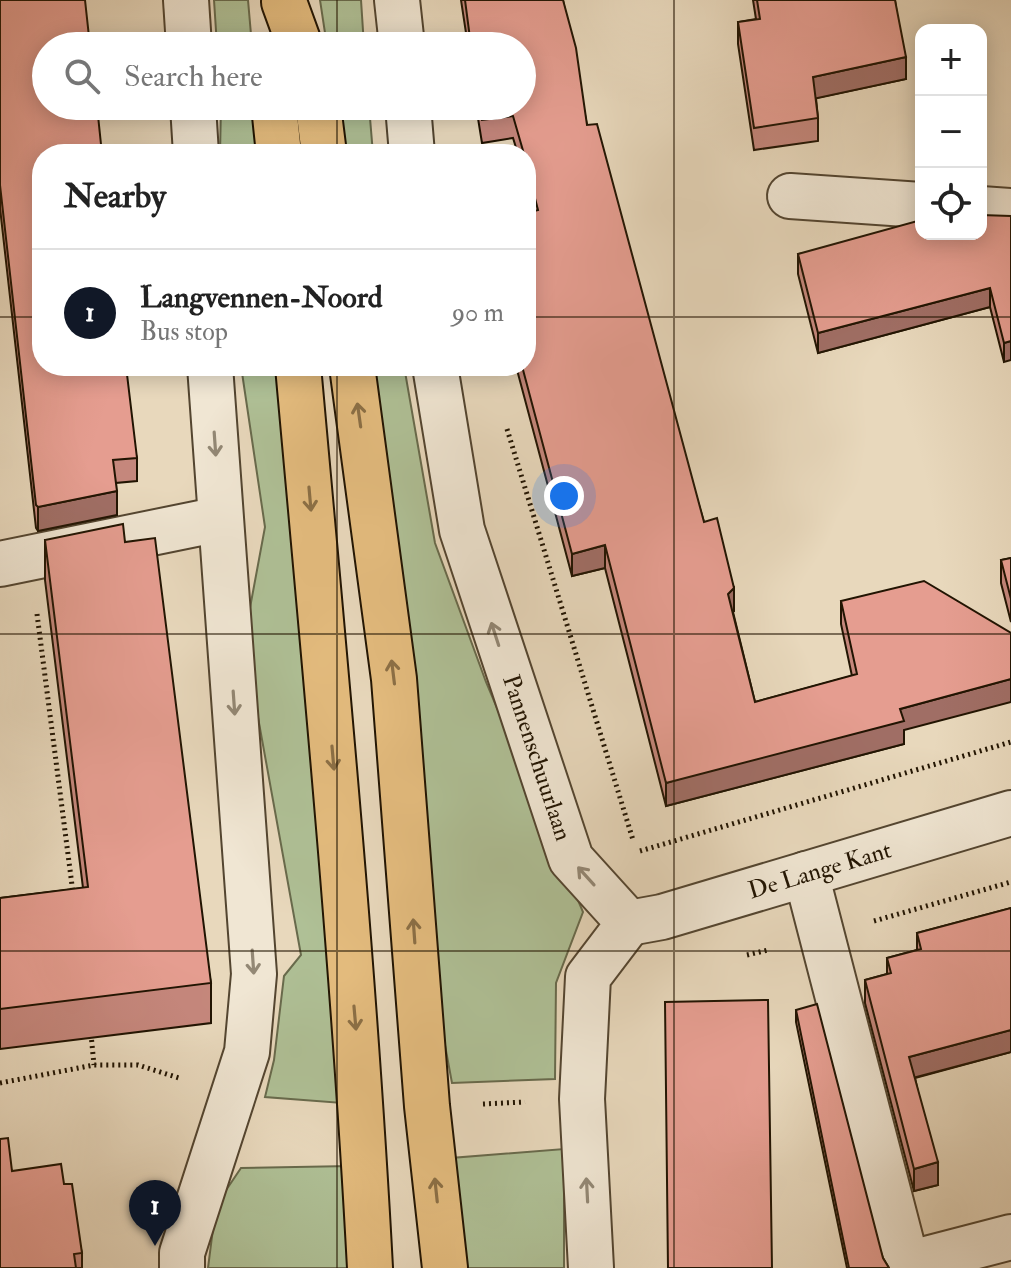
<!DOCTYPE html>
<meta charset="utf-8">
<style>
:root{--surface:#fff;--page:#f2f2f2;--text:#222;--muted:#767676;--line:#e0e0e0;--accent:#111827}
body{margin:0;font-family:"IM FELL Double Pica",serif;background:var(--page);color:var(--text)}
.controls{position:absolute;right:24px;top:24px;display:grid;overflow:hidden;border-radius:16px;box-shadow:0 4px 20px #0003}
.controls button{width:72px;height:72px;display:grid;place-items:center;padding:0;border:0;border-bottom:2px solid var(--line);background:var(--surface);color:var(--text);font:40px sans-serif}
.you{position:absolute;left:564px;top:496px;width:28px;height:28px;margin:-20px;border:6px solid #fff;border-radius:50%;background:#1a73e8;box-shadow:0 0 0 12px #1a73e833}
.badge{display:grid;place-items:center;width:52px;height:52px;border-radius:50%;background:var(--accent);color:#fff;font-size:26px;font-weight:700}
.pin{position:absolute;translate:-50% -66px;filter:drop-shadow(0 2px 4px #0008)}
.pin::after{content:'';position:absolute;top:42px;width:28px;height:24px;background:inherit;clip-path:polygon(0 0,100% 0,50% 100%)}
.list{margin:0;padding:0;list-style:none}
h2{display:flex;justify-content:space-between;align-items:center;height:104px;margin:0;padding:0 32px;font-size:34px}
h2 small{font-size:26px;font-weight:400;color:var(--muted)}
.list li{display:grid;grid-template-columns:52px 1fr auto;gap:24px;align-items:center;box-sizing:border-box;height:128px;padding:0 32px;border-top:2px solid var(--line)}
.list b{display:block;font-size:30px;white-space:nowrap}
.list p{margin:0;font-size:26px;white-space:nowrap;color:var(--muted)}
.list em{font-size:26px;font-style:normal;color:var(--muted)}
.icon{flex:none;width:44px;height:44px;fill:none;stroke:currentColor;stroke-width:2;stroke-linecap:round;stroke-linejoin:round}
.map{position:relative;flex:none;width:1011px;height:1268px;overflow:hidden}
.search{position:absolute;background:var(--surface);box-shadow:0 4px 20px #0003;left:32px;top:32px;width:504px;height:88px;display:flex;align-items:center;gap:20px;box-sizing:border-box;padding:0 28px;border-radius:44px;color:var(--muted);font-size:30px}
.panel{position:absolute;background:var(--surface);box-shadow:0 4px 20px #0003;left:32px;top:144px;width:504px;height:232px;border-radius:32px}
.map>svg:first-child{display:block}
.green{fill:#afc096;stroke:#686a4c;stroke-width:2}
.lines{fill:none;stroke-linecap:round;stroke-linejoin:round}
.minor-casing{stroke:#534530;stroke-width:48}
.major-casing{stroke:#211402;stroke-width:48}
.path{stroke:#211402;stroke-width:5;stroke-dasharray:2 4;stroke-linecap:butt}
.minor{stroke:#f0e6d3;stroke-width:44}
.major{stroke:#e4bc7e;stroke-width:44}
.wall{fill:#c5877c;stroke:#211402;stroke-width:2}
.shaded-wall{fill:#a06e65;stroke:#211402;stroke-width:2}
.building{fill:#e59d90;stroke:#211402;stroke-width:2}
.oneway{stroke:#8c7046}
.oneway2{stroke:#938875}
.grid{fill:none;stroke:#211402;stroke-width:2;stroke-opacity:0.55}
.labels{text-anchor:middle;stroke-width:8;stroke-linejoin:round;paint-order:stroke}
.street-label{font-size:24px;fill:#211402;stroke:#f0e6d3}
</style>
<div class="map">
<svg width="1011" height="1268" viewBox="0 0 1011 1268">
<rect width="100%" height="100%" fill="#e8d8bc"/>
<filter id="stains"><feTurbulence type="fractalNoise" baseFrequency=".0025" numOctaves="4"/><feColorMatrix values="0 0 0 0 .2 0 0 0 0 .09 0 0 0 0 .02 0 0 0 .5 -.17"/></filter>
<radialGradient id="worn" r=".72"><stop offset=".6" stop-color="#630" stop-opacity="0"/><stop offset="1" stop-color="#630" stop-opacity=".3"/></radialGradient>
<g class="green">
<path d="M214,0H248L252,46H217Z"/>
<path d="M320,0H361L364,46H327Z"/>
<path d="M221,106H258L263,154H220Z"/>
<path d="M335,106H369L373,154H341Z"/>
<path d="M241,366H281L342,1103L265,1097L274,1060L284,976L301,955L244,640L265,527Z"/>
<path d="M370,366H404L435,543L486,682L583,912L556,983L555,1079L452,1083L437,1002Z"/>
<path d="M564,1149V1268H462L451,1158Z"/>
<path d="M350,1166L359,1268H208L216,1205L241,1168Z"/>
</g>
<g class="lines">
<g class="minor-casing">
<g id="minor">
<path d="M186,0L189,46"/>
<path d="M397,0L402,46"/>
<path d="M193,106L196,154"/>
<path d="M408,106L412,154"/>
<path d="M790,196L921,205"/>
<path d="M981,209L1011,211"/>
<path id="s1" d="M435,366L462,530L571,859L629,923L588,977L582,1099L591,1268"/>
<path d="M0,564L220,519"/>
<path d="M806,874L907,1264L1011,1237"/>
<path id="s2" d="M629,923L662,917L1011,813"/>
<path d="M182,1268V1253L247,1052L254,974L210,366"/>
</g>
</g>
<g class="major-casing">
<g id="major">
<path d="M284,2L300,46"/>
<path d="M274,106L279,154"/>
<path d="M318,106L324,154"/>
<path d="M298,366C325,666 354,967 370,1268"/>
<path d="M352,366L394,679L427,1106L445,1268"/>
</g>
</g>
<g class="path">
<path d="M507,429L633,840"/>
<path d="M37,614L73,893"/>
<path d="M640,851L1011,742"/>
<path d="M874,921L1011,882"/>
<path d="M747,955L768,950"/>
<path d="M91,1034L94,1065"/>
<path d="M0,1083L94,1065H138L179,1078"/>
<path d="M483,1104L525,1102"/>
</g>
<use href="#minor" class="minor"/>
<use href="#major" class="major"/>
</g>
<g class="wall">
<path d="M0,0L137,458V481L116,483L117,515L38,531L36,528L0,208Z"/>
<path d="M461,0H563L587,125L704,522L734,611L733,612L755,702L852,676L841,624V601L904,730V744L666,806L605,568L572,576L516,366H526L533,211L526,186V154H518L513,138L482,143L476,106H522V46H468Z"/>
<path d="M753,0H895L906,79L816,98L818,118V141L754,150L738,44V22L756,19Z"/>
<path d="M1011,216L1004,362L990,307L818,353L798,274V254Z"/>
<path d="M45,540L125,542L211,983V1023L0,1049V898L83,888L45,580Z"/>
<path d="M1011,558V622L1001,583V560Z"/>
<path d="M1011,908V1052L915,1078L938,1185L914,1191L865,1003V980L887,974V958L917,950V933Z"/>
<path d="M796,1010L883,1258L889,1268H847L796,1022Z"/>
<path d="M12,1171L64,1184L82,1253V1268H0Z"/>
</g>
<g class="shaded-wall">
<path d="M906,57V79L813,99V77Z"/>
<path d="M990,288V307L818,353V333Z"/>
<path d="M1011,341V360L1004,362V343Z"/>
<path d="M117,491V515L38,531V507Z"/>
<path d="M605,545V568L572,576V554Z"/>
<path d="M734,588V611L728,616V594Z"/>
<path d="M1011,679V702L904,730V744L666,806V783L900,709Z"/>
<path d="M1011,1030V1052L909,1079V1057Z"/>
<path d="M938,1162V1185L914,1191V1169Z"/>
</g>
<g class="building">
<path d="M0,0H85L90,46H46V106H97L102,154H42V366H126L137,458L113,460L117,491L38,507L36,505L0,185Z"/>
<path d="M465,0H563L576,48L587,125L597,124L704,522L717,518L734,588L728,594L755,702L857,674L841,601L924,581L1011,633V679L900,709L904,721L666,783L605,545L572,554L522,366H526V213L538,210L526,163V154H524L513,116L482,120L480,106H522V46H471Z"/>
<path d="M757,0H895L906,57L813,77L818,118L754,128L738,22L760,19Z"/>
<path d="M981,215L1011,216V341L1004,343L990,288L818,333L798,254L921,220V234H981Z"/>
<path d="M123,524L125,542L155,538L211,983L0,1009V898L88,887L45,540Z"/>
<path d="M1011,558V599L1001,560Z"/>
<path d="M1011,908V1030L909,1057L938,1162L914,1169L865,980L891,973L887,958L921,949L917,933Z"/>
<path d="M768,1000L772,1268H668L665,1002Z"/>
<path d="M817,1004L883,1258L889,1268H849L796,1010Z"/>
<path d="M8,1138L12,1171L61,1164L64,1184H72L82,1253L74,1254L76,1268H0V1139Z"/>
</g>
<defs><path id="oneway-shaft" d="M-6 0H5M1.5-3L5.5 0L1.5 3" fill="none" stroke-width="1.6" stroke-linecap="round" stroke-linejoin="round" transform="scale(2)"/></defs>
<g class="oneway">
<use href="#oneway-shaft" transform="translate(359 415) rotate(-98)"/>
<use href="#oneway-shaft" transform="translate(310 499) rotate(85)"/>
<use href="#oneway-shaft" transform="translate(393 672) rotate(-97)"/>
<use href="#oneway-shaft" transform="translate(333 758) rotate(85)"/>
<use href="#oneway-shaft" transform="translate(414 931) rotate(-94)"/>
<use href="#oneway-shaft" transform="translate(355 1018) rotate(85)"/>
<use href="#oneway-shaft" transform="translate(436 1190) rotate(-96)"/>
</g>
<g class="oneway2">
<use href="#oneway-shaft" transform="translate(215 444) rotate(86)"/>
<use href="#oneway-shaft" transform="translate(495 634) rotate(-108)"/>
<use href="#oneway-shaft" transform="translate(234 703) rotate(86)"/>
<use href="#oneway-shaft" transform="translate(586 876) rotate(-132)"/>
<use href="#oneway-shaft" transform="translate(253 962) rotate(86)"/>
<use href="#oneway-shaft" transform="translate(587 1190) rotate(-93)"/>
</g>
<path class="grid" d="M337,0V46M674,0V1268M337,106V154M0,317H42M526,317H1011M337,366V1268M0,634H1011M0,951H1011"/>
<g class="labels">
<g class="street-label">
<text dy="8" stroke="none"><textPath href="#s1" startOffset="406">Pannenschuurlaan</textPath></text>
<text dy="8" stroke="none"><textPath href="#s2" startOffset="198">De Lange Kant</textPath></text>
</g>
</g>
<rect width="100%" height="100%" filter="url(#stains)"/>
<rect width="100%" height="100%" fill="url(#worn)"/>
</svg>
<div class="controls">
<button>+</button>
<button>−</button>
<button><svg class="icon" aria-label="locate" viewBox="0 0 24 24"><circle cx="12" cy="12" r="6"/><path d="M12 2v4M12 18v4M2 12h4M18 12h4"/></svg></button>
</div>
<div class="you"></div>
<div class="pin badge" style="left:155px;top:1246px">1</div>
<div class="search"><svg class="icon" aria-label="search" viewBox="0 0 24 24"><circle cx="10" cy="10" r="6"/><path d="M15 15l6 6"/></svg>Search here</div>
<section class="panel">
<h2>Nearby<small></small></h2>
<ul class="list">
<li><span class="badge">1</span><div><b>Langvennen-Noord</b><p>Bus stop</p></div><em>90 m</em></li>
</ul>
</section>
</div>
